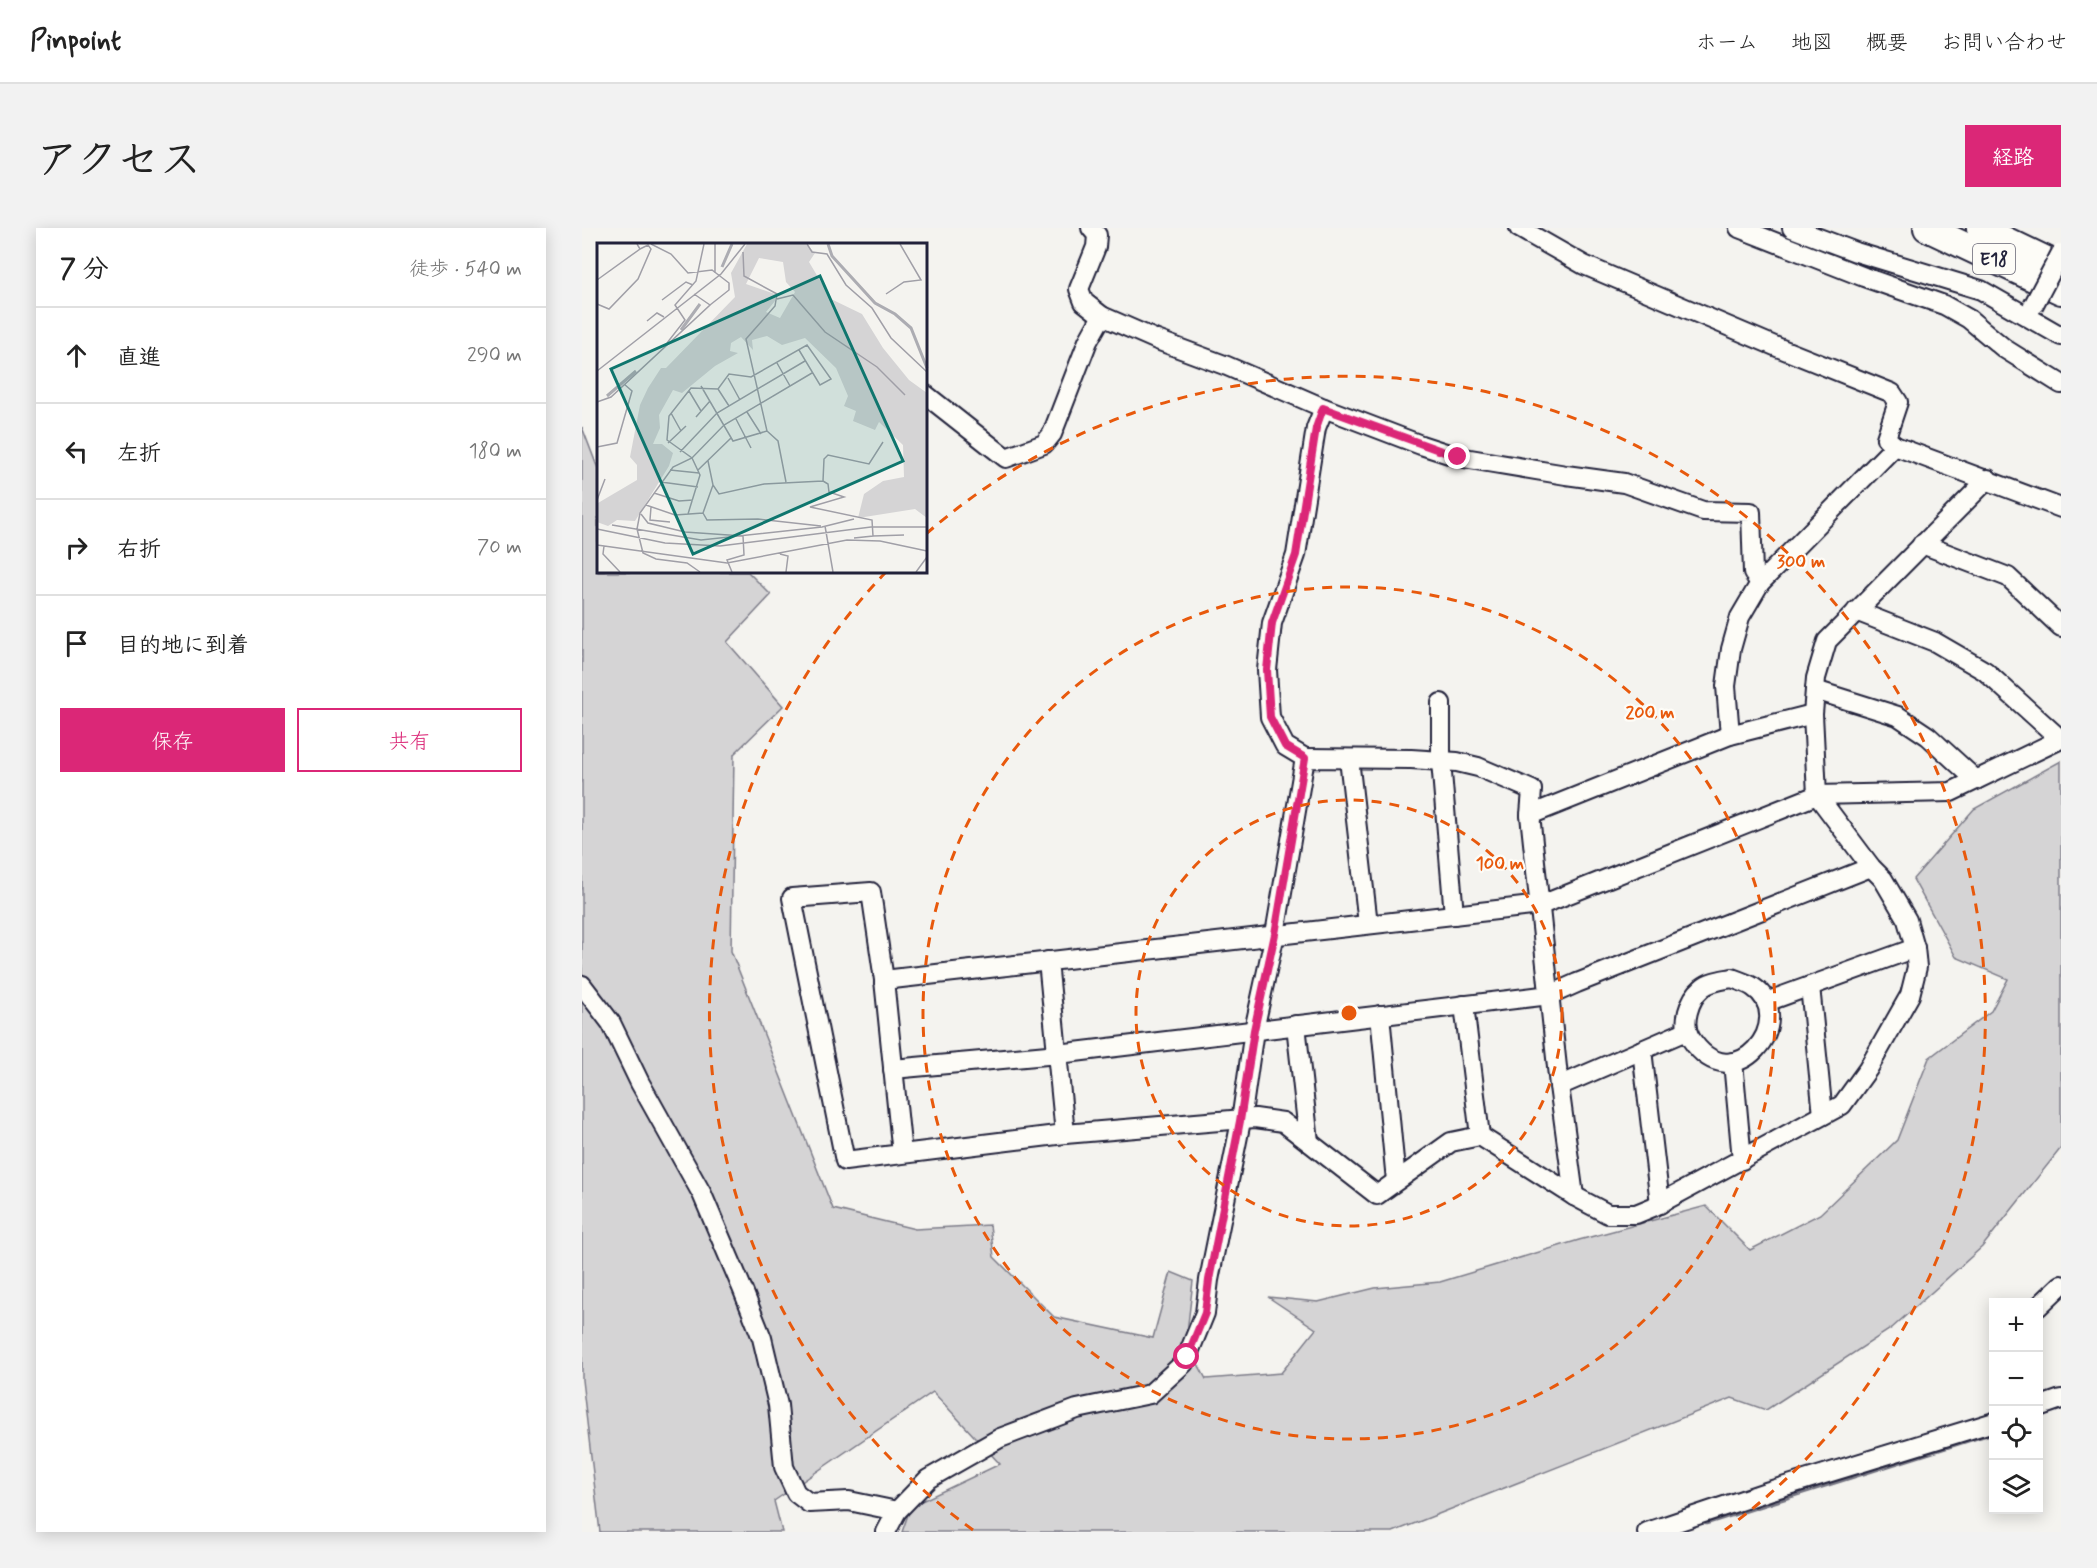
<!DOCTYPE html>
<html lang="ja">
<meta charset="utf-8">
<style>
:root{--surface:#fff;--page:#f2f2f2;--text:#222;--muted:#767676;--line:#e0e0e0;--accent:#db2777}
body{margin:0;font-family:Mynerve,"Klee One",sans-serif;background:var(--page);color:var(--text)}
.controls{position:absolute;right:18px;bottom:18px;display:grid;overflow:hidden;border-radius:0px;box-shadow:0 3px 15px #0003}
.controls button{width:54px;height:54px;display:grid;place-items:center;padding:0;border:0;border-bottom:2px solid var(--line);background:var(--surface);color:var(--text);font:30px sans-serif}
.stop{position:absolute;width:18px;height:18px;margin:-14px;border:4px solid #db2777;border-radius:50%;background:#fff}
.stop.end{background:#db2777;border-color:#fff;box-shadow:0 2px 6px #0008}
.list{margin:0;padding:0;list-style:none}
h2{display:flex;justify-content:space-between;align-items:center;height:78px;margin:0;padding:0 24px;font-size:26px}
h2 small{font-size:20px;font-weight:400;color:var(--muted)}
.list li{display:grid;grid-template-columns:39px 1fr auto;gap:18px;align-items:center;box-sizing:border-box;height:96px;padding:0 24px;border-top:2px solid var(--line)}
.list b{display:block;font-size:22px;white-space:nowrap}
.list em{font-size:20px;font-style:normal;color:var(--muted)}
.actions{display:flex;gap:12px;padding:18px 24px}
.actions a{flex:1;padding:14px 0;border:2px solid var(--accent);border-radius:0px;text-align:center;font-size:21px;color:var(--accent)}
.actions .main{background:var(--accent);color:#fff}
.icon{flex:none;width:33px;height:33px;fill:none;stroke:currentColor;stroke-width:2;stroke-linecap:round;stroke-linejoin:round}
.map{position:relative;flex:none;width:1479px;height:1304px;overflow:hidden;border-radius:0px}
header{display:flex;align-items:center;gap:36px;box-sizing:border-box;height:84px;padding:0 30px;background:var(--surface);border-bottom:2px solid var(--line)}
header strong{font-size:28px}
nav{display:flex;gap:33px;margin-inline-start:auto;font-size:21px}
.intro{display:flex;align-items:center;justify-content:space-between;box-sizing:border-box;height:144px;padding:0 36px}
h1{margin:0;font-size:42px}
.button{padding:15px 27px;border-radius:0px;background:var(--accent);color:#fff;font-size:21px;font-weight:700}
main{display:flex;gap:36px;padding:0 36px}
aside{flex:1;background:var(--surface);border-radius:0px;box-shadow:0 3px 15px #0003}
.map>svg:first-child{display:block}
.green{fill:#d5d4d5;stroke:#7c7b88;stroke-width:1.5}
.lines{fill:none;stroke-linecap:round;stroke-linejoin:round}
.stream{stroke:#757582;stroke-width:4.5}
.minor-casing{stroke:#22223b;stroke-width:22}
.highway-casing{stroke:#22223b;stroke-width:30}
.minor{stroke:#fdfcf7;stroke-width:18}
.highway{stroke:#fdfcf7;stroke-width:26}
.minor-bridge-casing{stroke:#22223b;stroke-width:22;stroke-linecap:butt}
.minor-bridge{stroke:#fdfcf7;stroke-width:18}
.route{stroke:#db2777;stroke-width:8}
.ring{fill:none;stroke:#e8590c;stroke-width:3;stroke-dasharray:10 8}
.labels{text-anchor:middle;stroke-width:4.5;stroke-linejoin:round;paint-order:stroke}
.shield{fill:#fdfcf7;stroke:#646373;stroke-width:1.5}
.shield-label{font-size:18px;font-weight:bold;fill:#22223b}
.inset-river{fill:none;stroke:#acacb2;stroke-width:3}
.inset-road{fill:none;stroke:#a09fa7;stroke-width:1.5}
.view{fill:#0f766e;fill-opacity:0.15;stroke:#0f766e;stroke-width:3}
.inset-edge{fill:none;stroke:#22223b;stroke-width:3}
.centre{fill:#e8590c;stroke:#fdfcf7;stroke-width:3}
.ring-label{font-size:18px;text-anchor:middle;font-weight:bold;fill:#e8590c;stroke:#fdfcf7;stroke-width:4.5;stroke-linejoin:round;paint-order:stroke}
</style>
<header>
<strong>Pinpoint</strong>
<nav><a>ホーム</a><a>地図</a><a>概要</a><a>お問い合わせ</a></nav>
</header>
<div class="intro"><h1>アクセス</h1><a class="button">経路</a></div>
<main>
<aside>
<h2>7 分<small>徒歩 · 540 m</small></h2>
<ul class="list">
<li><svg class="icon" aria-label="ahead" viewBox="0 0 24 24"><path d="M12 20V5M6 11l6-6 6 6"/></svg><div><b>直進</b></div><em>290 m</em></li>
<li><svg class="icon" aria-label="left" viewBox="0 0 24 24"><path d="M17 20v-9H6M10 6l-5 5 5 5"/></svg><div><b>左折</b></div><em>180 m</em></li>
<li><svg class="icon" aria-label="right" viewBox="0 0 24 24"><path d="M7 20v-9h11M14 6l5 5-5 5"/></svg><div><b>右折</b></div><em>70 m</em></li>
<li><svg class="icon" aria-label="arrive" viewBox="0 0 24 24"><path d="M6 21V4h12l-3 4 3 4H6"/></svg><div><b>目的地に到着</b></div></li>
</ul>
<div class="actions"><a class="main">保存</a><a>共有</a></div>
</aside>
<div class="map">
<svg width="1479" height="1304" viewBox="0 0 1479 1304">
<rect width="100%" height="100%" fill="#f4f3ef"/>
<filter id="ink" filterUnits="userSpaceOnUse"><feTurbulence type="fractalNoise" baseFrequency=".0167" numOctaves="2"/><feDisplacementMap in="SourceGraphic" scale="12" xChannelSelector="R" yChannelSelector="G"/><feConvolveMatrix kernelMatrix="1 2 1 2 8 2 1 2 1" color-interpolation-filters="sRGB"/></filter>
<g filter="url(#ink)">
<path class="green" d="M0,199L16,241V344H166L189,367L145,414L201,478L152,526L149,723L251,981L333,1001L408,997L412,1029L472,1089L571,1110L589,1044L611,1053L604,1113L624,1151L699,1145L734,1101L686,1069L736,1074L793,1060L858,1054L997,1012L1124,978L1168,1022L1238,986L1315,912L1347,830L1409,783L1426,751L1374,729L1331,651L1392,581L1479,533V920L1400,1019L1310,1100L1184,1182L1150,1170L811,1304H320L329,1278L418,1236L351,1164L192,1273L200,1304H18L0,1152Z"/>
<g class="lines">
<path class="stream" d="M1124,1295L1412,1204"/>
<g class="minor-casing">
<g id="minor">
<path d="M509,0L515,7L514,19L497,61L502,74L520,88L575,112L645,138L742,180L839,217L876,229L984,247L1042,255L1121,283L1169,284L1171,345L1178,355"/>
<path d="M937,0L1002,37L1195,119L1310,165L1316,174L1304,210L1313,218"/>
<path d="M1157,0L1282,49L1362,77L1387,91L1423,121L1479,156"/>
<path d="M1210,0L1274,24L1399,62L1479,108"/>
<path d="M344,167L424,230L462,216L470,206L506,113L520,88"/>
<path d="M1340,316L1426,349L1479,399"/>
<path d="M1274,383L1353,414L1403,443L1478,511"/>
<path d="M1233,462L1316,488L1346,508L1394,552"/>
<path d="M859,475V533L872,687"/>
<path d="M1148,507L1144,458L1149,421L1158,389L1178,355L1313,218L1479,280"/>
<path d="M723,530L703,518L688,489L685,442L690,395L714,327L734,200L742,180"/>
<path d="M767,531L786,696"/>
<path d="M948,587L1148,507L1231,486"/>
<path d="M466,733L483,906"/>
<path d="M1150,750C1157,753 1165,755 1171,759C1218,790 1152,876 1109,811C1099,796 1107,771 1120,760C1128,753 1140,752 1150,750Z"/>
<path d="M302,752L959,677L1235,567L1369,564L1479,511"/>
<path d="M0,757L29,795L58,855L120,966L160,1060L180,1110L196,1177L202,1239L214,1265L227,1275L267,1273L315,1283"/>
<path d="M1228,758L1241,887"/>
<path d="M1184,774L1333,720"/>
<path d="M882,777L898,908"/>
<path d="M798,787L814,953"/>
<path d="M714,797L727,914"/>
<path d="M1060,822L1078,976"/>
<path d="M1151,834L1160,932"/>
<path d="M311,841L476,826L968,767L995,755L1289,639"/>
<path d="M977,858L1104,803"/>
<path d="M320,926L302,752L289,664L210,670L263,933L483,906L673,890L701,894L795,967L869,914L898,908L992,968L1026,986H1054L1071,979L1260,877L1286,841L1328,767L1335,739L1333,720L1325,692L1301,651L1289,639L1235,567L1231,486L1234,450L1245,413L1406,251"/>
<path d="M1456,1079L1479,1057"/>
<path d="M1456,1179L1479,1171"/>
<path d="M304,1304L315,1283L346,1251L418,1210L495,1181L568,1166L602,1135L605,1129L623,1085L627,1052L659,893L672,802L693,706L723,530L829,531L875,534L896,539L950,562L948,587L977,858L992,968"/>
<path d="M1065,1304L1187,1263L1412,1194"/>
</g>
</g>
<g class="highway-casing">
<g id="highway">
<path d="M1345,0L1479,63"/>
<path d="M1398,0L1479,39"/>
</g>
</g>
<use href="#minor" class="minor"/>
<use href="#highway" class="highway"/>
<g class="minor-bridge-casing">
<path id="minor-bridge" d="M1451,78L1479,25"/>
</g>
<use href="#minor-bridge" class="minor-bridge"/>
</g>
</g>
<g class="lines" filter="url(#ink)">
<path class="route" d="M605,1129L623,1085L627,1052L658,893L672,802L693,706L723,530L703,518L688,489L685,442L690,395L714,327L734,200L741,180L876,229"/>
</g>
<g class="ring">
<circle cx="767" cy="785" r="213"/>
<circle cx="767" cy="785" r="426"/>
<path d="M391 1302A639 639 0 0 1 303 345M344 306A639 639 0 1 1 1143 1302"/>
</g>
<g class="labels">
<rect class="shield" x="1391" y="16" width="42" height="30" rx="4.5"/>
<g class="shield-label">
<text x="1412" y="37">E18</text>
</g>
</g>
<g transform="translate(15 15)">
<rect width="330" height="330" fill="#f4f3ef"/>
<path d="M150,1H209L218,10L212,19L234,56L265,71L286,105L312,137L330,150V275L318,266L261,275L267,251L286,238L307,234L306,202L282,179L278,187L256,178L259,168L247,163L251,153L239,125L208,95L185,102L170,93L155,97L156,107L144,94L134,100L133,108L141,110L118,123L85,150L76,147L62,172L63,185L56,201H65L76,210L72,223L38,278L20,277L11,283L0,279L1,260L40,237V222L33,214L43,162L51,145L64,125H69L138,54L134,30ZM162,15L186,19L189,39L198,49L183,75L169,69L178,58V51L149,41Z" fill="#d5d4d5" fill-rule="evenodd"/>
<path class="inset-river" d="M231,1L235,13L278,60L298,71L314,85L330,125M125,24L135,1M84,87L103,61M10,153L39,128"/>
<path class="inset-road" d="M54,1L74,11L91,30L115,27L132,40V47L113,62M210,1L215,9L230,11L249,42L275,65L294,95L330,129M118,30V1M0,37L43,6L40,1M289,51L307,39L324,37L303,1M180,56L196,52L228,89L280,124L308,152M65,57L89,39L96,42M0,61L12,66L41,36L54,6L51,2L43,6M50,78L60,70L67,74M70,100L88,77L78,62L99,38L107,1M180,120L193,143M0,128L124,31L148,1M131,135L143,157M104,143L136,198L170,188L149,96L178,63L180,51L147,33L146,9M121,146L132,163M92,148L104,168M0,159L14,154L113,62L97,51M150,169L164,191M74,170L84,188M99,174L113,158M139,176L154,205M170,188L181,198L189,239M71,200L89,183M0,204L20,200L35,148L27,141M83,209L120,170L208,118M73,227L102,230M101,227L134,195M64,239L101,244M116,242L122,251L167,241L226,238M57,250L82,258L96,257M0,257L8,236M49,262L78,272L106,270L116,242L111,218M54,264L53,277L73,279M106,270L110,277L161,276L224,283M44,271L51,280L88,289L146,293M91,271L103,232L95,215L70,197L72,173L94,145L121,146L132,131L154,134L210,102L234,136L223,142L202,107M15,282L104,297L225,284L257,276M228,283L236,329M0,286L68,300L123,303L274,284H330M276,293L307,292M257,295L276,293L275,277L213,264L247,254L232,249L231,241L226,238L227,216L231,212L272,221L286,199M0,302L130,320L250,297L283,298L330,308M7,303L6,311L23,329M183,311L191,313L189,329M103,329L90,320L59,316L46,310L40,286L43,270L76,224L95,215L127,182L215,130M135,329L130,317L147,312L146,293M319,329L330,314"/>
<path class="view" d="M223,33L306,218L96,311L14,126Z"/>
<rect width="330" height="330" class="inset-edge"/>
</g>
<circle cx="767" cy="785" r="9" class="centre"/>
<g class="ring-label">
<text x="1219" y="339">300 m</text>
<text x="1068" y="490">200 m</text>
<text x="918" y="641">100 m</text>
</g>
</svg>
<div class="controls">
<button>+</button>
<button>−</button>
<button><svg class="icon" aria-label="locate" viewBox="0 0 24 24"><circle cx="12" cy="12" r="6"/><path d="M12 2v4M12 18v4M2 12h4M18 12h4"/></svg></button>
<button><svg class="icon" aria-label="layers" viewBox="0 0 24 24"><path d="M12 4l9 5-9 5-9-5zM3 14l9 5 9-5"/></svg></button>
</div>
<div class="stop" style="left:605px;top:1129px"></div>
<div class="stop end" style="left:876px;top:229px"></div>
</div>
</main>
